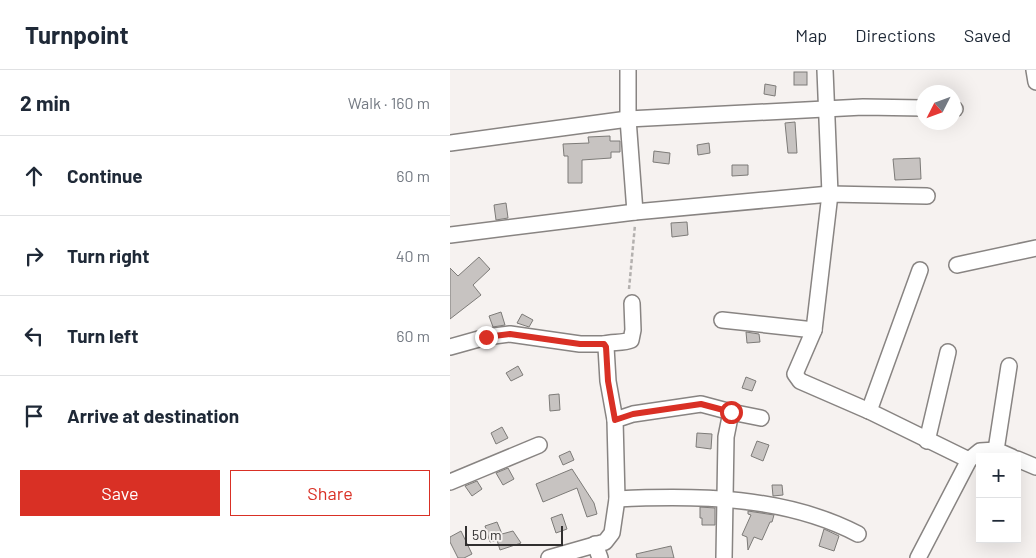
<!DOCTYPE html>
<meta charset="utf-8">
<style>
:root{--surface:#fff;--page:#f6f6f7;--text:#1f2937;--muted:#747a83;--line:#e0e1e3;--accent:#d93025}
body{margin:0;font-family:Barlow,sans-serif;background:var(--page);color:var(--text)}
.controls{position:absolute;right:15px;bottom:15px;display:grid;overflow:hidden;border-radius:0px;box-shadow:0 5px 20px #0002}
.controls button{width:45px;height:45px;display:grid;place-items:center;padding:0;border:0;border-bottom:1px solid var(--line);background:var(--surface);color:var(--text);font:25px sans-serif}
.compass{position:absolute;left:466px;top:15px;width:45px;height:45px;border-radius:50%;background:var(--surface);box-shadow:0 5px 20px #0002;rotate:228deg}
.scale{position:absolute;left:15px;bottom:12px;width:98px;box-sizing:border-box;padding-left:5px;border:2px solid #312f2f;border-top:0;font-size:14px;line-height:18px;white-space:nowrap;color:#312f2f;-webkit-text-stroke:4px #f6f2f0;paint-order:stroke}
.stop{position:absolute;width:15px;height:15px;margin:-11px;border:4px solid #d93025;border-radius:50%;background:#fff}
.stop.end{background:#d93025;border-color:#fff;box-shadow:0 1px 5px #0008}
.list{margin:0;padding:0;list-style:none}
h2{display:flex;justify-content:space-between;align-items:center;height:65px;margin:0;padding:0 20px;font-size:21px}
h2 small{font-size:16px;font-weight:400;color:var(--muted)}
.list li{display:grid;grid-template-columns:32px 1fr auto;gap:15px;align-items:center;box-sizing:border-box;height:80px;padding:0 20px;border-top:1px solid var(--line)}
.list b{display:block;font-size:19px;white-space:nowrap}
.list em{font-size:16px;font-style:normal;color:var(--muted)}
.actions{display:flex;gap:10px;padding:15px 20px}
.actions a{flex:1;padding:11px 0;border:1px solid var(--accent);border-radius:0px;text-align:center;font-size:18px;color:var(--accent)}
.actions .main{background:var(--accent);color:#fff}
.icon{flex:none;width:28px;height:28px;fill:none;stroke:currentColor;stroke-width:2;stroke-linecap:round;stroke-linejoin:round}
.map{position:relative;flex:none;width:586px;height:488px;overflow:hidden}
header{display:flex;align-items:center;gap:30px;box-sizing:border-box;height:70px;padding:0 25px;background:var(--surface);border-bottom:1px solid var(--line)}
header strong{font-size:24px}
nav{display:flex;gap:28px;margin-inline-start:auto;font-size:18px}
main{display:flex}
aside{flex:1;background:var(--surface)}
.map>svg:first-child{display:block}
.building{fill:#c7c3c1;stroke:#7d7b78}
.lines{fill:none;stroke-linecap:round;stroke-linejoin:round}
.minor-casing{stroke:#888482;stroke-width:18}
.path{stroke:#b4b1af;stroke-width:2.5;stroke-dasharray:4 2.5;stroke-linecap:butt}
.minor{stroke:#fff;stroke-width:15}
.route{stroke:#d93025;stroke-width:6}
</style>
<header>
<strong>Turnpoint</strong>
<nav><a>Map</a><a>Directions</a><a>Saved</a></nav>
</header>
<main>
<aside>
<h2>2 min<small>Walk · 160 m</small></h2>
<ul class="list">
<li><svg class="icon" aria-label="ahead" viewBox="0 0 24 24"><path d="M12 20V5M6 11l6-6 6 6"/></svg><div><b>Continue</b></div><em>60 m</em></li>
<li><svg class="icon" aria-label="right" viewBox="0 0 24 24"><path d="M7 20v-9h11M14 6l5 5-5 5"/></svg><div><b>Turn right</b></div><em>40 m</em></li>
<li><svg class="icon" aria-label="left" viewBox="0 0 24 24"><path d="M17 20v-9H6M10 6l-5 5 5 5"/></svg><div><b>Turn left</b></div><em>60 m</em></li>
<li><svg class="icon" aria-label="arrive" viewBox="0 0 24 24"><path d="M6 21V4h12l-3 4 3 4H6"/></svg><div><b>Arrive at destination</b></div></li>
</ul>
<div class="actions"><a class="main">Save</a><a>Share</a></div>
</aside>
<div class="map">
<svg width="586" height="488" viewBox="0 0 586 488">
<rect width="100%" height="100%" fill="#f6f2f0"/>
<g class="building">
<rect x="344" y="2" width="13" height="13"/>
<path d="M315,14L326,16L325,26L314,24Z"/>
<path d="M345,52L347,83H338L335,53Z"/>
<path d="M160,66V71H170V82H161V88L132,90V113H118V86H114L113,74L139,73L138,67Z"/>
<path d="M259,73L260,83L248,85L247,75Z"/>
<path d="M204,81L220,83L219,94L203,92Z"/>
<path d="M470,88L471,109L445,110L443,89Z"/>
<path d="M282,95H298V105L282,106Z"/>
<path d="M56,133L58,148L46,150L44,135Z"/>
<path d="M237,152L238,165L222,167L221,153Z"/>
<path d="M29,187L40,199L23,215L31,225L0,249V198L8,206Z"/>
<path d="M51,242L55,255L43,257L39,246Z"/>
<path d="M72,244L83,250L79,257L67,253Z"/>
<path d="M296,262L309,264L310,272L297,273Z"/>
<path d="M68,296L73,305L61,311L56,303Z"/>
<path d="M296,307L306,311L302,321L292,318Z"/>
<path d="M109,324L110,340L100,341L99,325Z"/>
<path d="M52,357L58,368L46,374L41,363Z"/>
<path d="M247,363L262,364L261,379L246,377Z"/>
<path d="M307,371L319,375L313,391L301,386Z"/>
<path d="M120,381L124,390L113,395L109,386Z"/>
<path d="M58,398L64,409L53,415L46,403Z"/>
<path d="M122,399L144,433L147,444L137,447L127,418L93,432L86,414Z"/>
<path d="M27,411L32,419L22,426L15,416Z"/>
<path d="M322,415H332L333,425L323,426Z"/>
<path d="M250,437L265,438V455H252V448H250Z"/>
<path d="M298,441L324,445L322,452H320L312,470L304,467L298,480L297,467L292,465L301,445L298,444Z"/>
<path d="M112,444L117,459L106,463L101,448Z"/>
<path d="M47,452L52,464L63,461L71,473L50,480L47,470L40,472L35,456Z"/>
<path d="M374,459L389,466L384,481L369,476Z"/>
<path d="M11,461L22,484L14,488H8L0,472V467Z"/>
<path d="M221,476L224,488H187L186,484Z"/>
</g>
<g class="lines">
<g class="minor-casing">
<g id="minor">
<path d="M178,0V49L185,142"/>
<path d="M375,0L380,124L364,260L345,304L350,311L419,341L519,390"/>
<path d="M584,0L586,12"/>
<path d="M503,39H505"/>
<path d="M0,73L178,49L413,37L473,38"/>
<path d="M0,165L185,142L380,124L477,126"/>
<path d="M507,195L586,178"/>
<path d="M272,250L364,260"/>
<path d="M154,274C162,272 174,273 181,270L183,260L182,233"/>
<path d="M0,277L36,267L60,264L130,274H154L156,277L158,311L165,350"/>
<path d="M559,296L546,380L562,387"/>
<path d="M419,341L470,200"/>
<path d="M477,371L498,282"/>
<path d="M567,389L586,397"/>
<path d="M0,412L89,375"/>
<path d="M167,429C247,425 335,426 408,464"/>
<path d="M145,474L150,488"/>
<path d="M99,488L155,472L162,463L167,429L165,350L183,344L251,334L281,342L311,348"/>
<path d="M274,488L276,367L281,342"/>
<path d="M468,488L519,390L530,381L546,380"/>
</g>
</g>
<path class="path" d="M179,219L185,155"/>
<use href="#minor" class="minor"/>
</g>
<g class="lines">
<path class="route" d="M36,267L60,264L130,274H154L156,277L158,311L165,350L183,344L251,334L281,342"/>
</g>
</svg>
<div class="controls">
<button>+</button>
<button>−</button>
</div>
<svg class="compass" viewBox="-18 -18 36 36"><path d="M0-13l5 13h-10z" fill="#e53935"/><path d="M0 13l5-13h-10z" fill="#747a83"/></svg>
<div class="scale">50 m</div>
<div class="stop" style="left:281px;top:342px"></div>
<div class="stop end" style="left:36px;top:267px"></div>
</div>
</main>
